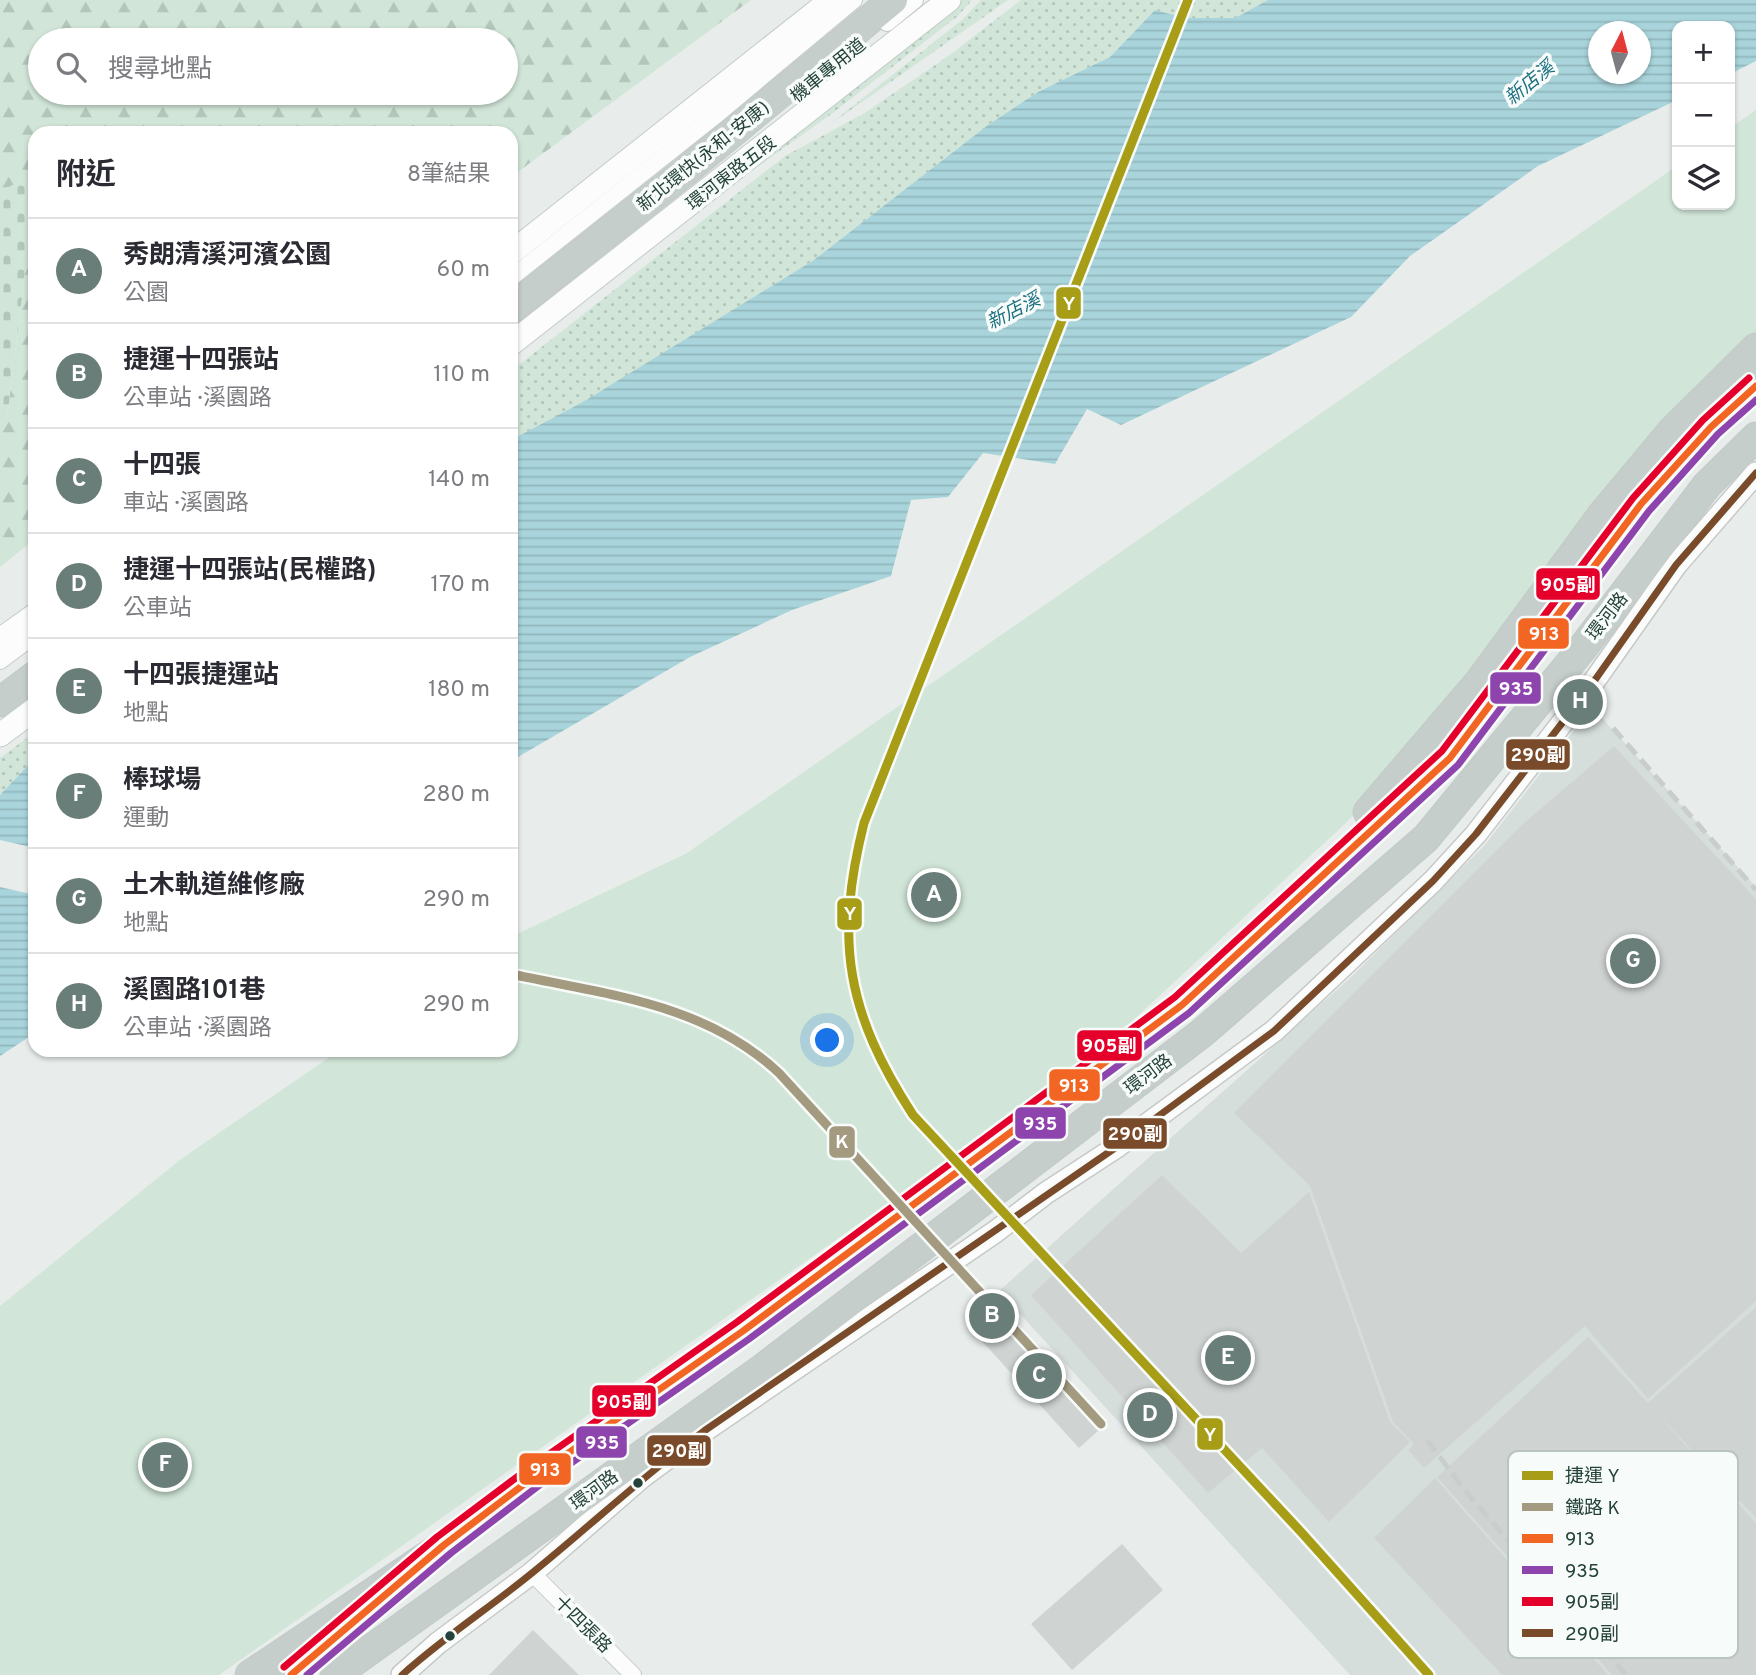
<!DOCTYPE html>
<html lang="zh-TW">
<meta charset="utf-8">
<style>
:root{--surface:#fff;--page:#f2f2f3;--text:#2b2b33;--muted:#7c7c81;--line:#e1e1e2;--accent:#697e78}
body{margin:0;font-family:Overpass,"Noto Sans TC",sans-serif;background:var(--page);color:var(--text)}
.controls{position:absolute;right:21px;top:21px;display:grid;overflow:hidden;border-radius:14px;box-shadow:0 2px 5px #0004}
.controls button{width:63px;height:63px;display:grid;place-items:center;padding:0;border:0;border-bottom:2px solid var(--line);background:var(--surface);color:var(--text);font:35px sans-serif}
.compass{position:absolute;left:1588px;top:21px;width:63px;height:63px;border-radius:50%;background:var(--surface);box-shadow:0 2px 5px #0004;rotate:6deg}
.you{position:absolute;left:828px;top:1041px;width:24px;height:24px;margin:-18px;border:5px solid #fff;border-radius:50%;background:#1a73e8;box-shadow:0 0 0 10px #1a73e833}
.badge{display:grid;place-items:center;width:46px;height:46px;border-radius:50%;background:var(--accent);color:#fff;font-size:23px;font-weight:700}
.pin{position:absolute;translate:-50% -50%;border:4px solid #fff;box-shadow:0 2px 7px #0006}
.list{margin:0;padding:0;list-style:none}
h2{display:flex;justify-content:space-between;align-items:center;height:91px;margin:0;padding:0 28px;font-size:30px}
h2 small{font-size:23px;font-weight:400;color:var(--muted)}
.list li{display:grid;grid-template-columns:46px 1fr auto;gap:21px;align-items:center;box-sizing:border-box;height:105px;padding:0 28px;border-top:2px solid var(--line)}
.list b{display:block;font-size:26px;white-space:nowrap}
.list p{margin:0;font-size:23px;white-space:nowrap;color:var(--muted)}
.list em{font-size:23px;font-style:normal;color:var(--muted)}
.icon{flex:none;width:38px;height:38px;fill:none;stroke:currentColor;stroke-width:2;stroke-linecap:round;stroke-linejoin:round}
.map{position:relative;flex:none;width:1756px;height:1675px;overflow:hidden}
.search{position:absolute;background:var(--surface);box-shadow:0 2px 5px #0004;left:28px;top:28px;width:490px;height:77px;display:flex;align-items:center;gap:18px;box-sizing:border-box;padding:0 24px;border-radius:38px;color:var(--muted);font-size:26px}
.panel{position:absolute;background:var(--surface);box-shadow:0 2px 5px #0004;left:28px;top:126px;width:490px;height:931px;border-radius:21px}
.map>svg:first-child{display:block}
.built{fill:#d6dedb}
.grass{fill:url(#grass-dots)}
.forest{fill:url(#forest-firs);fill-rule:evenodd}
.cemetery{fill:url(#cemetery-stones)}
.park{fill:#d1e6d8}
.water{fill:url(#water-rules);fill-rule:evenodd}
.pier{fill:#e8edeb}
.building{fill:#cfd4d2}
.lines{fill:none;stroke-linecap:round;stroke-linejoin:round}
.minor-casing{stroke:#c5cac8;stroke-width:18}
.tertiary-casing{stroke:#c5cac8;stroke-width:24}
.secondary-casing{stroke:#c3cbc8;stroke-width:25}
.trunk-casing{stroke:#c3ccc9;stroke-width:31}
.minor{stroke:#fcfcfc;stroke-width:16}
.tertiary{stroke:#fcfcfc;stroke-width:21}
.secondary{stroke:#fcfcfc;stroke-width:23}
.trunk{stroke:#c6cecc;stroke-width:28}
.rail{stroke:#c9cdcc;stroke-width:5;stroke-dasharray:14 7;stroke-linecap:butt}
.bus-1-casing{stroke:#f7fbf9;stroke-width:12}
.bus-2-casing{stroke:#f7fbf9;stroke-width:12}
.bus-3-casing{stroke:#f7fbf9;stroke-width:12}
.bus-4-casing{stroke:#f7fbf9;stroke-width:12}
.bus-1{stroke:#f26522;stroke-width:7}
.bus-2{stroke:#8e44ad;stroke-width:7}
.bus-3{stroke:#e4002b;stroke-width:7}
.bus-4{stroke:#7a4b2a;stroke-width:7}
.rail-1-casing{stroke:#f7fbf9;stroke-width:14}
.rail-1{stroke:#a39a80;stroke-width:9}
.metro-1-casing{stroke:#f7fbf9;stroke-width:14}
.metro-1{stroke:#a79d17;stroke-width:9}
.bus-dot{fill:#24423a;stroke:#f7fbf9;stroke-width:2.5}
.labels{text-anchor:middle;stroke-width:7;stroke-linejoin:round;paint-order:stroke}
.street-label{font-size:18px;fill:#24423a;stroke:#f7fbf9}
.water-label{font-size:19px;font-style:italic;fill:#1c6f80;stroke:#f7fbf9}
.key{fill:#f7fbf9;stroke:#b8c4c0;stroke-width:2}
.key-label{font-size:19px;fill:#24423a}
.line-badge{stroke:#f7fbf9;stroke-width:2.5}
.badge-label{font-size:19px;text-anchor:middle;font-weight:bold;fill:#fff}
</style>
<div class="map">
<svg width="1756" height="1675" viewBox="0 0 1756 1675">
<defs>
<pattern id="grass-dots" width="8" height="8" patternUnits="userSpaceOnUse" patternTransform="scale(1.75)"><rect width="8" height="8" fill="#d1e6d8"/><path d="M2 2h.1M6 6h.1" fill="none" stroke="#b3c6ba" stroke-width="1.8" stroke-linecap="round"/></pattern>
<pattern id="forest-firs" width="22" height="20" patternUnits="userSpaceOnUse" patternTransform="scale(1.75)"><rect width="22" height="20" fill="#d1e6d8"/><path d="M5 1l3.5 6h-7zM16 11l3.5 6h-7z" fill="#b3c6ba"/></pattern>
<pattern id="cemetery-stones" width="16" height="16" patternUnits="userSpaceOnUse" patternTransform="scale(1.75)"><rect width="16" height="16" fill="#d1e6d8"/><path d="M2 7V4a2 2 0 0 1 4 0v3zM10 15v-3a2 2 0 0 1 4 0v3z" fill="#b3c6ba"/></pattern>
<pattern id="water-rules" width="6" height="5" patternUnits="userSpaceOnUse" patternTransform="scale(1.75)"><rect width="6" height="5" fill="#a9d4db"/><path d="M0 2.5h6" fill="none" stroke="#91b7bd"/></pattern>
</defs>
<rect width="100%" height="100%" fill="#e8edeb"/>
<path class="built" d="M1592,707L1756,887V1675H1350L999,1291L1349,979L1484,846Z"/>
<g class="grass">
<path d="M956,0H972L958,16L834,112L699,209Z"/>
<path d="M981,0H1008L829,125L963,19Z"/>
<path d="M1021,0H1268L1235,18H1185L1155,10L1110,57L1038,92L988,125L814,260L583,403L511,440V371L785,156L863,114L947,57Z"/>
<path d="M35,732V758L0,795V758Z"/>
</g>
<g class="forest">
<path d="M0,0H751L511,177V133H35V175L0,191ZM40,40H506V93H40Z"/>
<path d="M35,250V539L0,567V423L7,418L25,274Z"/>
</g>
<path class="cemetery" d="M35,175V250L25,274L7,418L0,423V191Z"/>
<path class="park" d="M1756,110V335L1348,821L1088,1062L219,1675H0V1306L181,1159L340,1050H511V937L687,853L1677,166V205H1730V128Z"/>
<g class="water">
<path d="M1268,0H1756V61L1730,74V26H1677V100L1538,166L1410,256L1351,317L1121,425L1087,409L1055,464L983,453L948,497L911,500L891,576L792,610L690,657L511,761V440L583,402L814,260L988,125L1038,92L1110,57L1155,10L1185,18H1235ZM1598,32H1640V74H1598Z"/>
<path d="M35,758V1033L0,1056V795Z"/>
</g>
<path class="pier" d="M0,840L35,848V895L0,887Z"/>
<g class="building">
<path d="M1614,746L1756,899V1301L1648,1399L1585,1326L1424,1468L1408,1450L1414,1444L1393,1422L1310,1186L1234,1113L1524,823Z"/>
<path d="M1162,1175L1241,1253L1309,1192L1390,1422L1410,1442L1329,1522L1262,1448L1208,1493L1031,1295Z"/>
<path d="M1000,1303L1108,1422L1079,1448L971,1329Z"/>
<path d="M1756,1307V1518L1651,1407L1756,1523V1675H1612L1437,1477L1588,1337L1648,1403Z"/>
<path d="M1435,1478L1608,1675H1502L1374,1538Z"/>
<path d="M1122,1544L1163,1590L1072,1670L1031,1624Z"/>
<path d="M533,1630L579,1675H489Z"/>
</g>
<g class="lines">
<g class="minor-casing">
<g id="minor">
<path d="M887,23L915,0"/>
<path d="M511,278L714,117L854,0"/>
<path d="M0,661L35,635"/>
<path d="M532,1573L633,1675"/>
</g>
</g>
<g class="tertiary-casing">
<path id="tertiary" d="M402,1675L438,1643L532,1573L642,1477L704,1431L995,1232L1046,1193L1115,1148L1274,1031L1433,881L1476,834L1590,687L1676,565L1756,473"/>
</g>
<g class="secondary-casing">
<g id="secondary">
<path d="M511,253L831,0"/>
<path d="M511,344L949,0"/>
<path d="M0,640L35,615"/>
<path d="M0,735L35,709"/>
</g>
</g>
<g class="trunk-casing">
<g id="trunk">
<path d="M511,309L688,169L893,0"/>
<path d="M0,702L35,676"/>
<path d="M1368,812L1480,681L1602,515L1673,430L1756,348"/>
<path d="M250,1675L444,1545L531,1479L743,1331L1182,1005L1450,758L1641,504L1711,427L1756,386"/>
<path d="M291,1675L343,1631"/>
<path d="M335,1675L762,1369L1202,1033L1426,838L1581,650L1707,485L1756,437"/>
</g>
</g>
<use href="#minor" class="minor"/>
<use href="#tertiary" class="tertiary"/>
<use href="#secondary" class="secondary"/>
<use href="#trunk" class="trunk"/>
<g class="rail">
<path d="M1613,728L1756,890"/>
<path d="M1427,1440L1467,1493L1626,1675"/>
</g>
<g class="bus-1-casing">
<path id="bus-1" d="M291,1675L444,1545L531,1479L743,1331L1182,1005L1450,758L1641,504L1711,427L1756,386"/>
</g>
<g class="bus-2-casing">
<path id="bus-2" d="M307,1675L451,1553L537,1487L749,1339L1189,1013L1458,765L1649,511L1718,434L1756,400"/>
</g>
<g class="bus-3-casing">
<path id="bus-3" d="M284,1667L437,1537L525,1471L737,1322L1175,997L1442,751L1633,498L1703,420L1749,378"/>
</g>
<g class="bus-4-casing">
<path id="bus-4" d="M402,1675C443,1638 489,1608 532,1573C590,1526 643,1476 704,1431L1115,1148L1274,1031L1433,881L1476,834L1590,687L1676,565L1756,473"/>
</g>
<use href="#bus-1" class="bus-1"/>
<use href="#bus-2" class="bus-2"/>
<use href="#bus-3" class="bus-3"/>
<use href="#bus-4" class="bus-4"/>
<g class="rail-1-casing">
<path id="rail-1" d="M511,974C608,995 704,1003 779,1073L1101,1424"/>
</g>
<use href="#rail-1" class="rail-1"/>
<g class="metro-1-casing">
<path id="metro-1" d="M1188,0L864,823C834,942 847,1013 913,1115L1302,1533L1429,1675"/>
</g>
<use href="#metro-1" class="metro-1"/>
</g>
<g class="bus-dot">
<circle cx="638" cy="1483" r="6"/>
<circle cx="450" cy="1636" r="6"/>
</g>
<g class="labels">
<g class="street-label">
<text transform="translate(828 70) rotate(-39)" y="6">機車專用道</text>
<text transform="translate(703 156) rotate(-39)" y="6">新北環快(永和-安康)</text>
<text transform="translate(731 173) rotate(-38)" y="6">環河東路五段</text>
<text transform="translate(1607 616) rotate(-52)" y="6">環河路</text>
<text transform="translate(1148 1074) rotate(-37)" y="6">環河路</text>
<text transform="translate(594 1490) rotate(-36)" y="6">環河路</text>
<text transform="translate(583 1624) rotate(45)" y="6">十四張路</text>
</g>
<g class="water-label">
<text transform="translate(1529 82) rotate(-39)" y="7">新店溪</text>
<text transform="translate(1013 310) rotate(-27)" y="7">新店溪</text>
</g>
</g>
<rect x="1508" y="1451" width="230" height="207" rx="10" class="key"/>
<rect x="1522" y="1471" width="31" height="9" fill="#a79d17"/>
<rect x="1522" y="1503" width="31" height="8" fill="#a39a80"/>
<rect x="1522" y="1534" width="31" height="9" fill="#f26522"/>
<rect x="1522" y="1566" width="31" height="8" fill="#8e44ad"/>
<rect x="1522" y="1597" width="31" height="9" fill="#e4002b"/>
<rect x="1522" y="1629" width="31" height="8" fill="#7a4b2a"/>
<g class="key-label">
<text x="1565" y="1482">捷運 Y</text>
<text x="1565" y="1514">鐵路 K</text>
<text x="1565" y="1545">913</text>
<text x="1565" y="1577">935</text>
<text x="1565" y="1608">905副</text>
<text x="1565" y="1640">290副</text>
</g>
<g class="line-badge">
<rect x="1055" y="286" width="27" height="34" rx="7" fill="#a79d17"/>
<rect x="1535" y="567" width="66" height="34" rx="7" fill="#e4002b"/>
<rect x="1517" y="617" width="53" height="33" rx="7" fill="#f26522"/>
<rect x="1489" y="671" width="53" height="34" rx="7" fill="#8e44ad"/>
<rect x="1505" y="738" width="66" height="33" rx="7" fill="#7a4b2a"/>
<rect x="836" y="897" width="27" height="34" rx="7" fill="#a79d17"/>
<rect x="1076" y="1029" width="67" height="33" rx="7" fill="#e4002b"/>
<rect x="1048" y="1068" width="53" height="34" rx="7" fill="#f26522"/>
<rect x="1014" y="1106" width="53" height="34" rx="7" fill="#8e44ad"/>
<rect x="1102" y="1117" width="66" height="33" rx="7" fill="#7a4b2a"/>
<rect x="828" y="1125" width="28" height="34" rx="7" fill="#a39a80"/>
<rect x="591" y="1384" width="66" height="34" rx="7" fill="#e4002b"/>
<rect x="1196" y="1417" width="28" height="34" rx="7" fill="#a79d17"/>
<rect x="575" y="1425" width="53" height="34" rx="7" fill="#8e44ad"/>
<rect x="646" y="1434" width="66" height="33" rx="7" fill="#7a4b2a"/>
<rect x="518" y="1452" width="54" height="34" rx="7" fill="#f26522"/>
</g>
<g class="badge-label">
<text x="1069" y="310">Y</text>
<text x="1568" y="591">905副</text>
<text x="1544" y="640">913</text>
<text x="1516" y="695">935</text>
<text x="1538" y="761">290副</text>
<text x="850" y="920">Y</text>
<text x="1109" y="1052">905副</text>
<text x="1074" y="1092">913</text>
<text x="1040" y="1130">935</text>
<text x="1135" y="1140">290副</text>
<text x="842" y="1148">K</text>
<text x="624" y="1408">905副</text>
<text x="1210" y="1441">Y</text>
<text x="602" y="1449">935</text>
<text x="679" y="1457">290副</text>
<text x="545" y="1476">913</text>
</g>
</svg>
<div class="controls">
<button>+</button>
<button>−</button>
<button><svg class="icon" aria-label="layers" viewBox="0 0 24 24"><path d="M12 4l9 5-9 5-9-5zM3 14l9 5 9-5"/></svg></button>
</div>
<svg class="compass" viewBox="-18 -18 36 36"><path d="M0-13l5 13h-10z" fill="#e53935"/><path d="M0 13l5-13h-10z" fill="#7c7c81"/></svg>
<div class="you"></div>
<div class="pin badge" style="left:934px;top:895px">A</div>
<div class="pin badge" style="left:992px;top:1316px">B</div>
<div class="pin badge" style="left:1039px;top:1376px">C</div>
<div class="pin badge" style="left:1150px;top:1415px">D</div>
<div class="pin badge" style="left:1228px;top:1358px">E</div>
<div class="pin badge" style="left:165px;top:1465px">F</div>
<div class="pin badge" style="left:1633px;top:961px">G</div>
<div class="pin badge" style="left:1580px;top:702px">H</div>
<div class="search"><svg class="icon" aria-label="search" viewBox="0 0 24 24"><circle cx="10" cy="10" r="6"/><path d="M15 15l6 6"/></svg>搜尋地點</div>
<section class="panel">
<h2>附近<small>8筆結果</small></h2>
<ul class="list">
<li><span class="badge">A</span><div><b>秀朗清溪河濱公園</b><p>公園</p></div><em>60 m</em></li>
<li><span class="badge">B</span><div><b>捷運十四張站</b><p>公車站 · 溪園路</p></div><em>110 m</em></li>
<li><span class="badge">C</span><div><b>十四張</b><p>車站 · 溪園路</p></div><em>140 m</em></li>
<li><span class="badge">D</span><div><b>捷運十四張站(民權路)</b><p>公車站</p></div><em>170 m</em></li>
<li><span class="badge">E</span><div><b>十四張捷運站</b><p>地點</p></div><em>180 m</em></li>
<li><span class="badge">F</span><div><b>棒球場</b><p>運動</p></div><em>280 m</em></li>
<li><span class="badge">G</span><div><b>土木軌道維修廠</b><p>地點</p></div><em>290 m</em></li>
<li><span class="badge">H</span><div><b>溪園路101巷</b><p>公車站 · 溪園路</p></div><em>290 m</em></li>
</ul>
</section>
</div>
